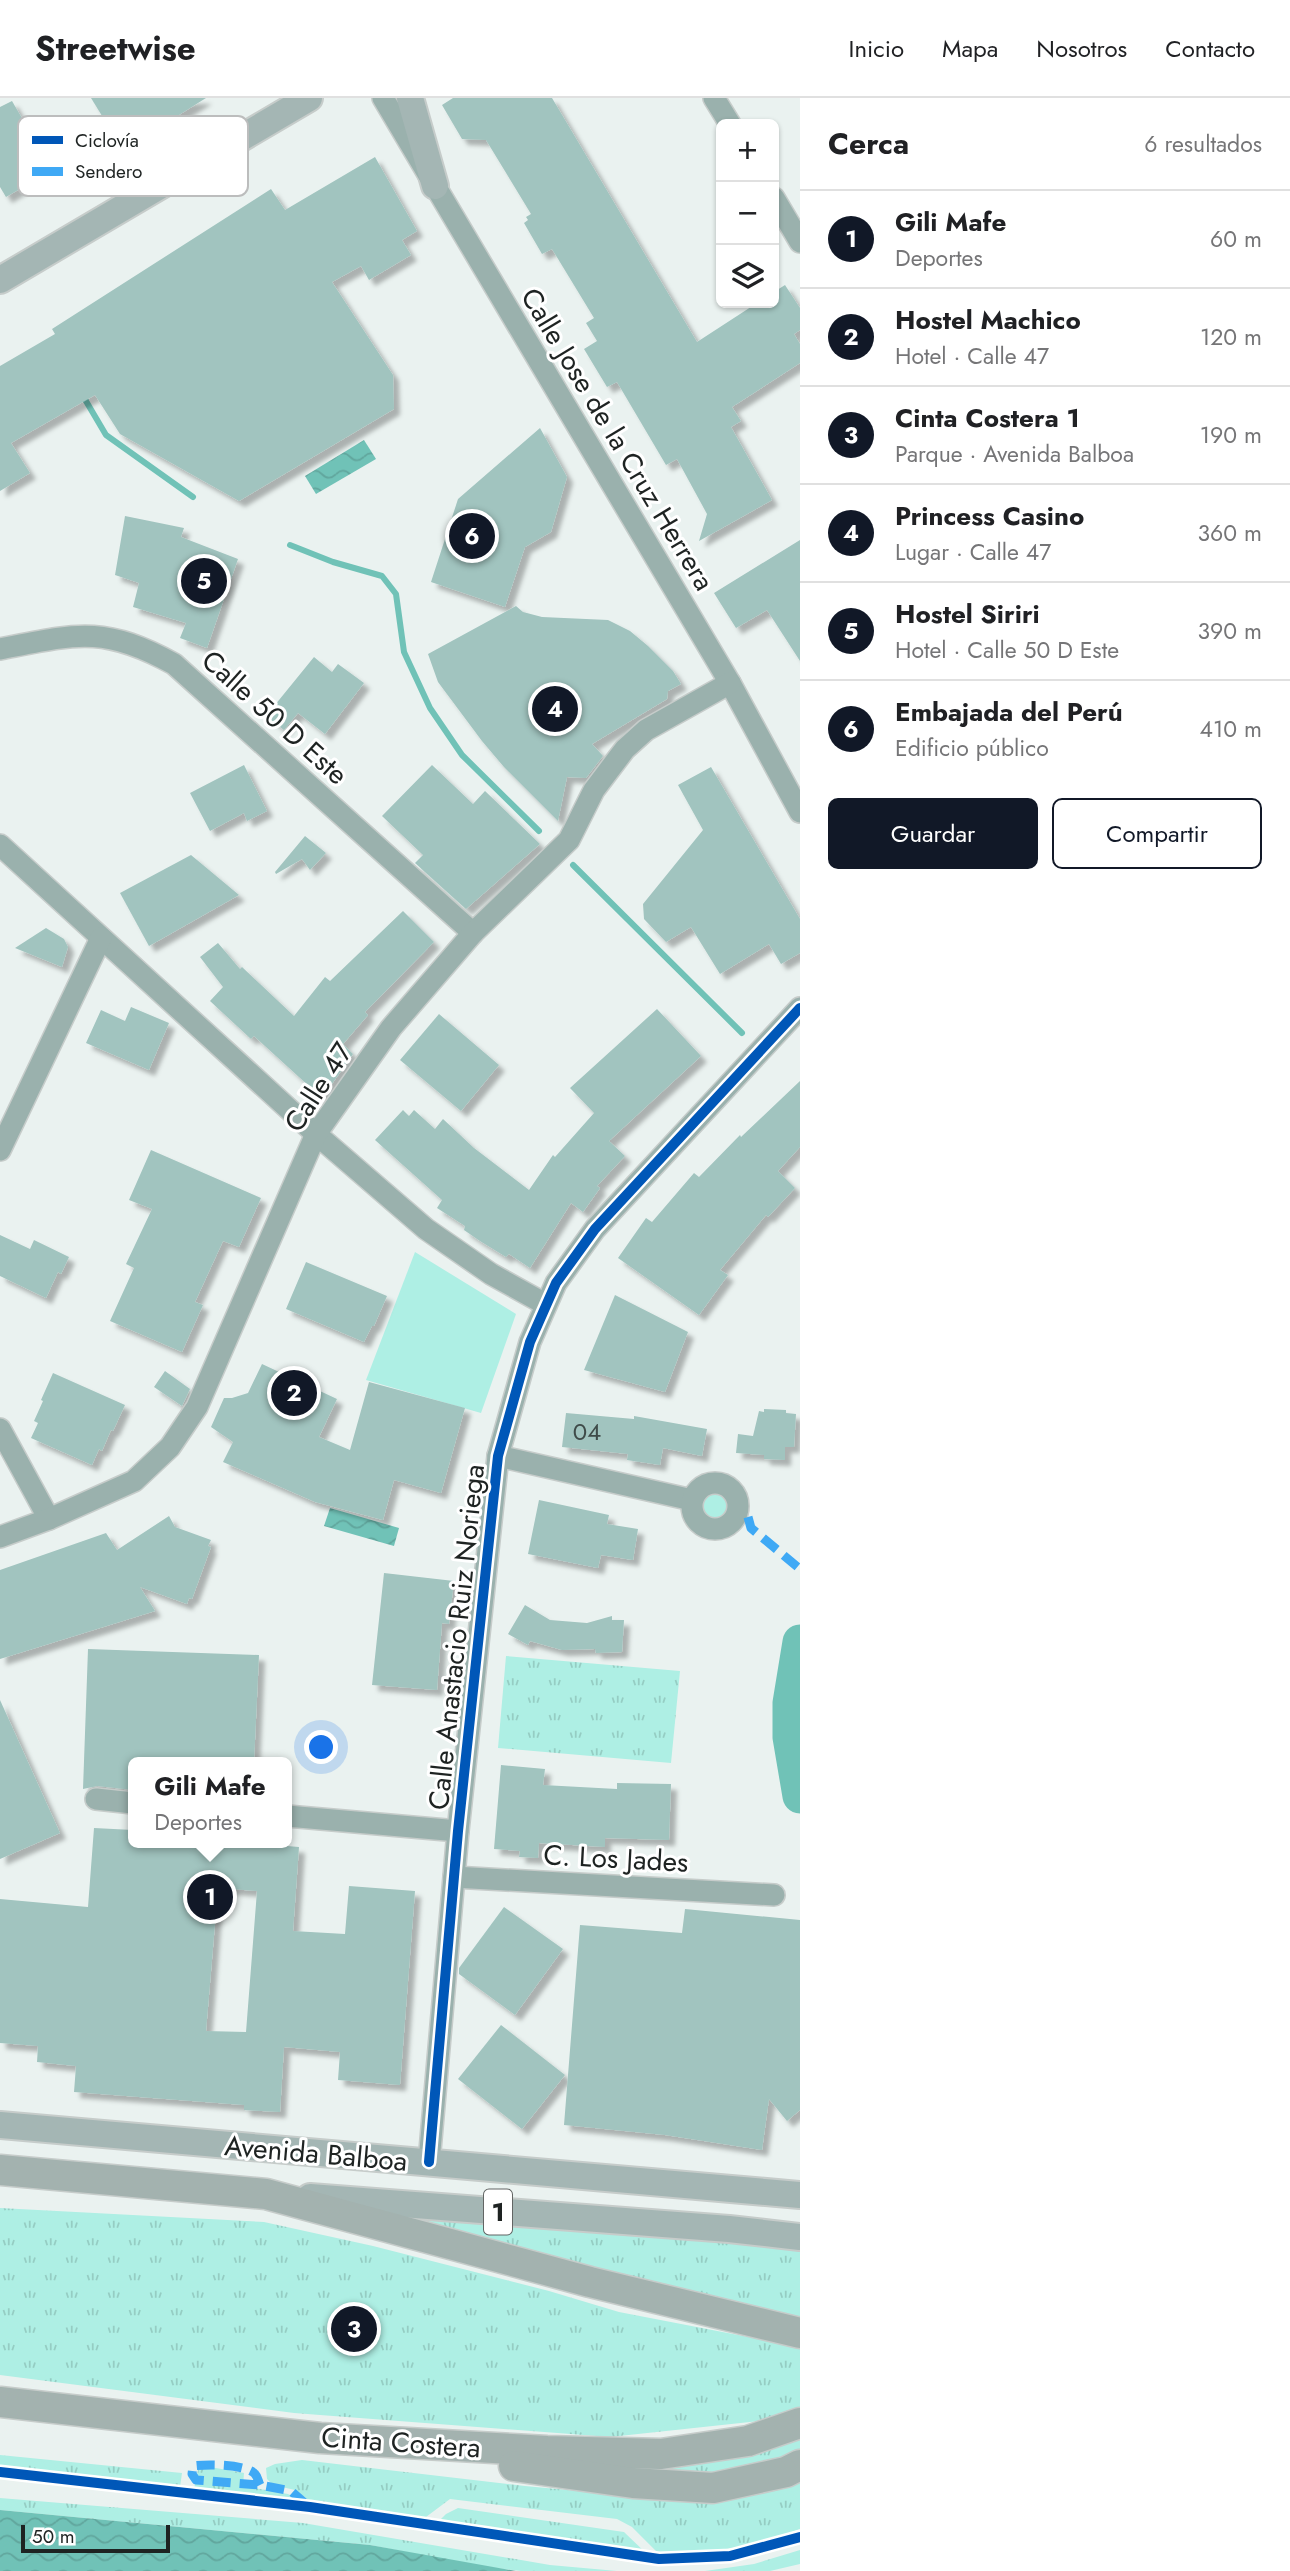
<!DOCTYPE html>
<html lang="es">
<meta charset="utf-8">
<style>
:root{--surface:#fff;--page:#f2f2f2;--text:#202124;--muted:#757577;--line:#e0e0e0;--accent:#111827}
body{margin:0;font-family:Jost,sans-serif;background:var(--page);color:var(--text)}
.controls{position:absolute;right:21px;top:21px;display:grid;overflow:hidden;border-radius:10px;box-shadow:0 2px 5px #0004}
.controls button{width:63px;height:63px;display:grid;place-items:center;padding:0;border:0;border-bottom:2px solid var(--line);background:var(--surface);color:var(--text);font:35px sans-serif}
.scale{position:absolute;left:21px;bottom:18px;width:149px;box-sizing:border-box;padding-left:7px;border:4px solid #1e2322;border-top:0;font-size:19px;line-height:24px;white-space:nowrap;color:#1e2322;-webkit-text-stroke:5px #fff;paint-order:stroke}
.you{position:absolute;left:322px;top:1650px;width:24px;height:24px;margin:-18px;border:5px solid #fff;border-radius:50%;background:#1a73e8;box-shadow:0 0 0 10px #1a73e833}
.badge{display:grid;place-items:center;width:46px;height:46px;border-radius:50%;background:var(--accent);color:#fff;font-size:23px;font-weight:700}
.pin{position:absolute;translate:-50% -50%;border:4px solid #fff;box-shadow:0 2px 7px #0006}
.popup{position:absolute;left:128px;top:1659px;width:164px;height:91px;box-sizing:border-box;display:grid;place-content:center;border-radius:10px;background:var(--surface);filter:drop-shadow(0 2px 5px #0005);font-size:23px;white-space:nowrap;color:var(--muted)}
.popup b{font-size:26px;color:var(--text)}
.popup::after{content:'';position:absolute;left:50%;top:100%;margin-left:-14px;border:14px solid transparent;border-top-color:var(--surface)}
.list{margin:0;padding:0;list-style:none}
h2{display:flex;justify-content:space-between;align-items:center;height:91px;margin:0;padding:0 28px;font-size:30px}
h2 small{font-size:23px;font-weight:400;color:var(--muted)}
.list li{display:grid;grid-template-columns:46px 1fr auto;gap:21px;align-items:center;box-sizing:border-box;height:98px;padding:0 28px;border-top:2px solid var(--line)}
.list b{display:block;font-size:26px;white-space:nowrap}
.list p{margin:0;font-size:23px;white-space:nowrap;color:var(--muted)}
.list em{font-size:23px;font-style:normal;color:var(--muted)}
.actions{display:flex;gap:14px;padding:21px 28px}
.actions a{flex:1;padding:16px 0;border:2px solid var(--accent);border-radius:10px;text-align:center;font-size:24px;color:var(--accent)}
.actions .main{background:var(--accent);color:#fff}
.icon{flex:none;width:38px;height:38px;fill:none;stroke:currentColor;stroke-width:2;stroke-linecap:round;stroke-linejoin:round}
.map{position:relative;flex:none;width:800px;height:2473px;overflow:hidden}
header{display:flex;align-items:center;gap:42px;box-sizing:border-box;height:98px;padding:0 35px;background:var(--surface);border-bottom:2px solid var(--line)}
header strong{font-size:33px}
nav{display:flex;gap:38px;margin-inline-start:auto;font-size:24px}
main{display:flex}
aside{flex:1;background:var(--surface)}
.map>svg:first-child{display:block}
.grass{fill:#aeefe4}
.park{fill:url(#park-tufts)}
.water{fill:url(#water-waves)}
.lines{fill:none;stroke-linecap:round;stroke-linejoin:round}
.stream{stroke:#70c2b7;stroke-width:6}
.river{stroke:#70c2b7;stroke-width:35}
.building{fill:#a1c4bf;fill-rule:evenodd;filter:url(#shadow)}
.minor-casing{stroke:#c6ccca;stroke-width:24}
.major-casing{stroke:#c6ccca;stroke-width:30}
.highway-casing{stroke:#c6ccca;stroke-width:33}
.minor{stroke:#9ab1ad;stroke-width:21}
.major{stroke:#a4b6b4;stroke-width:26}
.highway{stroke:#a3b2af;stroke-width:30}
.quiet{stroke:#3fa9f5;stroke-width:9;stroke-dasharray:18 9;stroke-linecap:butt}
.cycleway-casing{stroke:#fff;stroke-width:15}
.cycleway{stroke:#0057b8;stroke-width:10}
.labels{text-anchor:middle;stroke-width:6;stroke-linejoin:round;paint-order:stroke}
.number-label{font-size:24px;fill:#3f4b49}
.shield{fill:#fff;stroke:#626564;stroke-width:2}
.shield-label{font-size:26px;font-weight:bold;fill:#1e2322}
.street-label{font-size:28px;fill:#1e2322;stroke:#fff}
.key{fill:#fff;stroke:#bcbdbd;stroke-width:2}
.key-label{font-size:19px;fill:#1e2322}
</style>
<header>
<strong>Streetwise</strong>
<nav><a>Inicio</a><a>Mapa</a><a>Nosotros</a><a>Contacto</a></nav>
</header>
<main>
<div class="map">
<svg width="800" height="2473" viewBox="0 0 800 2473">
<defs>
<pattern id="park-tufts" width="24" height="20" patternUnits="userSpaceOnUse" patternTransform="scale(1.75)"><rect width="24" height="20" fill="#aeefe4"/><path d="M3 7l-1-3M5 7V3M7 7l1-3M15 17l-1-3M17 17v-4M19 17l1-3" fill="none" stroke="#95cdc3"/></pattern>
<pattern id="water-waves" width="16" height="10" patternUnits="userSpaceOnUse" patternTransform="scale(1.75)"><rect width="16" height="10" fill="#70c2b7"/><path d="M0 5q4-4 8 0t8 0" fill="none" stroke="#61a69d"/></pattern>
<filter id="shadow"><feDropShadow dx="6" dy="6" stdDeviation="2" flood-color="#0004"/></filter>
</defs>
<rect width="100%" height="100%" fill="#eaf2f0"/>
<g class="grass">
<path d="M415,1154L516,1216L481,1315L366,1282Z"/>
<circle cx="714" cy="1407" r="13"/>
</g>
<g class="park">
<path d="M506,1558L680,1573L671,1665L498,1650Z"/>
<path d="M345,2106L800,2148V2221L784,2220Z"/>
<path d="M0,2110L264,2124L373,2148L549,2193L619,2214L800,2249V2309L769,2322L610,2339L294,2315L0,2277Z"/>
<path d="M800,2341V2354L724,2374L694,2377L602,2367C669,2367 737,2367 800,2341Z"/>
<path d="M0,2357L182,2375L180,2389L0,2370Z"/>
<path d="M302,2362L525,2388L621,2397L800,2379V2431L756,2447L695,2455L659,2456L632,2429L617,2421L450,2401L422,2422L315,2407L295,2392L273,2387L267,2381L266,2370L275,2366Z"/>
<path d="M199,2367L244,2375L243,2388L288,2396L301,2402L296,2404L194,2391Z"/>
<path d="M0,2400L303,2425L550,2467L617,2473H521L479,2468L370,2447L0,2412Z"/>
<path d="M458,2410L624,2434L648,2457L438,2424L446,2416Z"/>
<path d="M800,2452V2466L770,2473H705L754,2466Z"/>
</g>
<g class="water">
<path d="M364,342L376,361L316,396L305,378Z"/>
<path d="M330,1410L399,1430L394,1448L324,1428Z"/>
<path d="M0,2412L370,2447L516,2473H0Z"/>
</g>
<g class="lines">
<g class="stream">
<path d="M83,298L106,337L193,399"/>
<path d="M290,447L333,464L382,478L396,496L404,554L430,610L462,657L539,733"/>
<path d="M573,767L742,935"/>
</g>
<path class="river" d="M800,1544L790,1605V1639L800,1698"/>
</g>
<g class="building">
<path d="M91,0H206L123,52Z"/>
<path d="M453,0H552L697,244L757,205H774V194L785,187L800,210V232L794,236L800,246V265L732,309L741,323L731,329L772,402L699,443L707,416L677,361L666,367L617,284L607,289L584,251L597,243L586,225L594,220L552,151L542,156L524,125L528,122L526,119L531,116L486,42L462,41L442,7Z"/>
<path d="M12,3L52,72L6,99L0,89V9Z"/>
<path d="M375,59L417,133L402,142L411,157L369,182L361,168L332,184L393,277L394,311L239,403L120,336L95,297L11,345L30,375L0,393V268L55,236L52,231L271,91L285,112Z"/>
<path d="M540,330L567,379L551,434L525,449L505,509L431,484L458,401Z"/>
<path d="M125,418L184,430L181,439L238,461L207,550L180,540L186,525L133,509L139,485L115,477Z"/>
<path d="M800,442V563L767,512L736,530L714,495Z"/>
<path d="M516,508L523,514L542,519L608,522L630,533L648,548L673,573L681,586L668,593L667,601L592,646L603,658L586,680L567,679L558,723L504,669L482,643L438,584L428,556Z"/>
<path d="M314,559L332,574L338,566L364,585L325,636L298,615L284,632L266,618Z"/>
<path d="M244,667L267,713L247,723L244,715L210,733L190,695Z"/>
<path d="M432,667L473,706L485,693L540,746L466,811L415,765L423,757L382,718Z"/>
<path d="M711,669L800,821V855L781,866L769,846L720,876L691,829L666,844L644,821L643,806L703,732L678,687Z"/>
<path d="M305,738L326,755L310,772L302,761L276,776L275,774Z"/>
<path d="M191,757L239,797L149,848L120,795Z"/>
<path d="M403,813L434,844L365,914L368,917L343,946L353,956L322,1000L254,938L251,941L210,903L223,889L200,859L218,845L240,871L242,869L294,918L325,879L330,883Z"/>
<path d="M46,830L64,841L68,849L62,869L15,850Z"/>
<path d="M131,909L169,925L149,972L86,945L101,912L125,923Z"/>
<path d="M657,911L701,958L609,1043L625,1058L597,1088L600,1090L583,1114L571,1105L530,1170L509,1156L506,1159L480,1143L464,1132L465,1128L437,1110L442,1102L375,1042L403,1012L409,1018L414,1012L435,1031L443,1021L474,1050L529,1092L553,1057L555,1059L594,1015L570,990Z"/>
<path d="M439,916L499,967L461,1013L400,962Z"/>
<path d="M800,983V1049L778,1073L795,1090L768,1119L766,1117L720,1172L728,1177L699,1217L618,1160L646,1120L652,1124L694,1075L699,1079L740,1037L741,1039Z"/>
<path d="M151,1052L261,1100L239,1149L223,1143L195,1204L203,1207L182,1254L110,1223L134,1170L126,1166L152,1111L129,1102Z"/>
<path d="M0,1137L30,1151L34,1142L69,1159L61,1176L58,1174L46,1200L0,1178Z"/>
<path d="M306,1164L387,1198L374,1228H372L364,1244L286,1211Z"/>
<path d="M615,1197L688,1234L665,1294L584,1272Z"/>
<path d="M262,1266L337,1301L319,1339L350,1352L369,1284L465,1310L441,1395L394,1382L383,1422L315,1404L223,1364L233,1344L211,1329L224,1300H232L248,1295Z"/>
<path d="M165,1273L190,1291L182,1308L154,1289Z"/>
<path d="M53,1275L125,1307L113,1333L111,1332L102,1353L99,1351L92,1367L31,1340L38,1325L34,1323L43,1303L41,1302Z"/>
<path d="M764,1311L786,1312V1315L796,1316L794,1349H785V1362L764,1361V1357L736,1355L738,1336L753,1338L759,1313L764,1314Z"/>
<path d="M566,1315L634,1321V1318L707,1331L702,1358L663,1350L660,1367L627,1362L628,1356L562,1349Z"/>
<path d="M539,1402L609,1417L607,1426L638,1431L633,1462L601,1457L598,1470L528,1456Z"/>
<path d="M169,1418L175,1429L211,1442L208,1448L211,1449L192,1501L189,1500L187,1506L140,1489L155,1513L0,1561V1472L106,1435L117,1452Z"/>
<path d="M384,1475L454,1483L449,1526L442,1525L437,1592L372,1587Z"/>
<path d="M525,1507L550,1522L587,1525L612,1518V1522H624L622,1554L596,1555L595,1551L562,1552L530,1543L528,1547L508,1536Z"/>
<path d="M88,1551L259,1557L254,1664H133V1692L97,1688L83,1691Z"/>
<path d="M0,1602L60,1735L0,1761Z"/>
<path d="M501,1667L545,1671L543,1687L617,1691V1685L671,1686L669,1742L605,1740V1749L539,1745L538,1760L519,1759L520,1753L494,1751Z"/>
<path d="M94,1730L133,1732V1745H250L299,1749L293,1833L345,1836L349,1788L415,1793L400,1987L338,1982L340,1954L284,1949L280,2014L244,2012V2007L74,1994L76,1968L37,1964L38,1948L0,1945V1801L88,1809ZM218,1790L257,1793L246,1934L206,1933Z"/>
<path d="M504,1809L563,1851L515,1917L459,1876V1870Z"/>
<path d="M685,1811L800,1822V2012L787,2023L769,2001L762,2052L665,2037L564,2027L580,1827L682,1835Z"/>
<path d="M501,1927L565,1977L522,2031L458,1981Z"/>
</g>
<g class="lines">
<g class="minor-casing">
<g id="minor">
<path d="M383,0L730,585L800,714"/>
<path d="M714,0L730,26"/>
<path d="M774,100L800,144"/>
<path d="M0,551C76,536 103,527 174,566L473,835"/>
<path d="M0,747L316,1036L426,1131L491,1176L545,1206"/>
<path d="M0,1052L101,840"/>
<path d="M0,1331L49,1421"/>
<path d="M498,1358L692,1402"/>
<circle cx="715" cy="1408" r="23"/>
<path d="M0,1439L49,1421L134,1383L170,1349L197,1309L316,1036L391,930L473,835L569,742L594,692L625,651L646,632L730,585"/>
<path d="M96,1701L133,1705"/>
<path d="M287,1718L458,1733"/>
<path d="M454,1779L774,1797"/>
<path d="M429,2064L458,1733L498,1358L530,1244L556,1185L595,1131L800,910"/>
</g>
</g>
<g class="major-casing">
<g id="major">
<path d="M410,0L435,88"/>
<path d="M0,182L309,0"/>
<path d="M0,2027L800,2097"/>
<path d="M310,2099L729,2131L800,2139"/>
</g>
</g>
<g class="highway-casing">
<g id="highway">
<path d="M0,2072L266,2096L590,2184L800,2235"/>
<path d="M0,2304L320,2340L547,2353L661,2356L748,2343L800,2325"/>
<path d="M514,2368L633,2385L713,2390L786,2374L800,2367"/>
</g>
</g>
<use href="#minor" class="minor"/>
<use href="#major" class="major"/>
<use href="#highway" class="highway"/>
<g class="quiet">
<path d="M748,1419L751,1430L800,1471"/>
<path d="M260,2387C258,2383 258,2379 255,2376C247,2366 206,2366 193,2368L192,2376L196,2382L260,2387L291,2393L307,2407"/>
</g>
<g class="cycleway-casing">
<g id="cycleway">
<path d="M429,2064L458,1733L498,1358L530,1244L556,1185L595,1131L800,910"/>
<path d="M0,2374L310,2409L659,2461L730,2458L800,2439"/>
</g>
</g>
<use href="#cycleway" class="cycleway"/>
</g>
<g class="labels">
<g class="number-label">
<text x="587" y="1342">04</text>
</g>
<rect class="shield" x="484" y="2091.5" width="28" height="45" rx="5"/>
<g class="shield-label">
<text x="498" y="2123">1</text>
</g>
<g class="street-label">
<text transform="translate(618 341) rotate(59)" y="10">Calle Jose de la Cruz Herrera</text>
<text transform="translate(275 619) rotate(42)" y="10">Calle 50 D Este</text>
<text transform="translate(318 989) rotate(-57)" y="10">Calle 47</text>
<text transform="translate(456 1539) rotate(-84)" y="10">Calle Anastacio Ruiz Noriega</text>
<text transform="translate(616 1760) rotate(3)" y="10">C. Los Jades</text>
<text transform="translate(316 2055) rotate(5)" y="10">Avenida Balboa</text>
<text transform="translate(401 2344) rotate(4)" y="10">Cinta Costera</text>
</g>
</g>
<rect x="18" y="18" width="230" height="80" rx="10" class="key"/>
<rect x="32" y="38" width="31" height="8" fill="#0057b8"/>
<rect x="32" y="69" width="31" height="9" fill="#3fa9f5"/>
<g class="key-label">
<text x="75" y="49">Ciclovía</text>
<text x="75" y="80">Sendero</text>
</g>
</svg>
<div class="controls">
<button>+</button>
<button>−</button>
<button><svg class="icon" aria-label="layers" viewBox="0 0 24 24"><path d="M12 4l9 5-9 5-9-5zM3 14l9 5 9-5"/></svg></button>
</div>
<div class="scale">50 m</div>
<div class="you"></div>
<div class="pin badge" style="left:210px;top:1799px">1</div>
<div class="popup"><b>Gili Mafe</b>Deportes</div>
<div class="pin badge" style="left:294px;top:1295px">2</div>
<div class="pin badge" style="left:354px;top:2231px">3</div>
<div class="pin badge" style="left:555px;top:611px">4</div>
<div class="pin badge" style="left:204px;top:483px">5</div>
<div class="pin badge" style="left:472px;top:438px">6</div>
</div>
<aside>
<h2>Cerca<small>6 resultados</small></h2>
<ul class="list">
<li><span class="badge">1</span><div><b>Gili Mafe</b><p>Deportes</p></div><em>60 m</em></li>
<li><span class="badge">2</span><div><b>Hostel Machico</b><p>Hotel · Calle 47</p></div><em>120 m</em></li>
<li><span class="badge">3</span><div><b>Cinta Costera 1</b><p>Parque · Avenida Balboa</p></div><em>190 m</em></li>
<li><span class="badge">4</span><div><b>Princess Casino</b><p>Lugar · Calle 47</p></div><em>360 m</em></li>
<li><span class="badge">5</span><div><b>Hostel Siriri</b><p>Hotel · Calle 50 D Este</p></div><em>390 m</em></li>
<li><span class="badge">6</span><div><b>Embajada del Perú</b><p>Edificio público</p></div><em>410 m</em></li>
</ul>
<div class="actions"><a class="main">Guardar</a><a>Compartir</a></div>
</aside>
</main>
